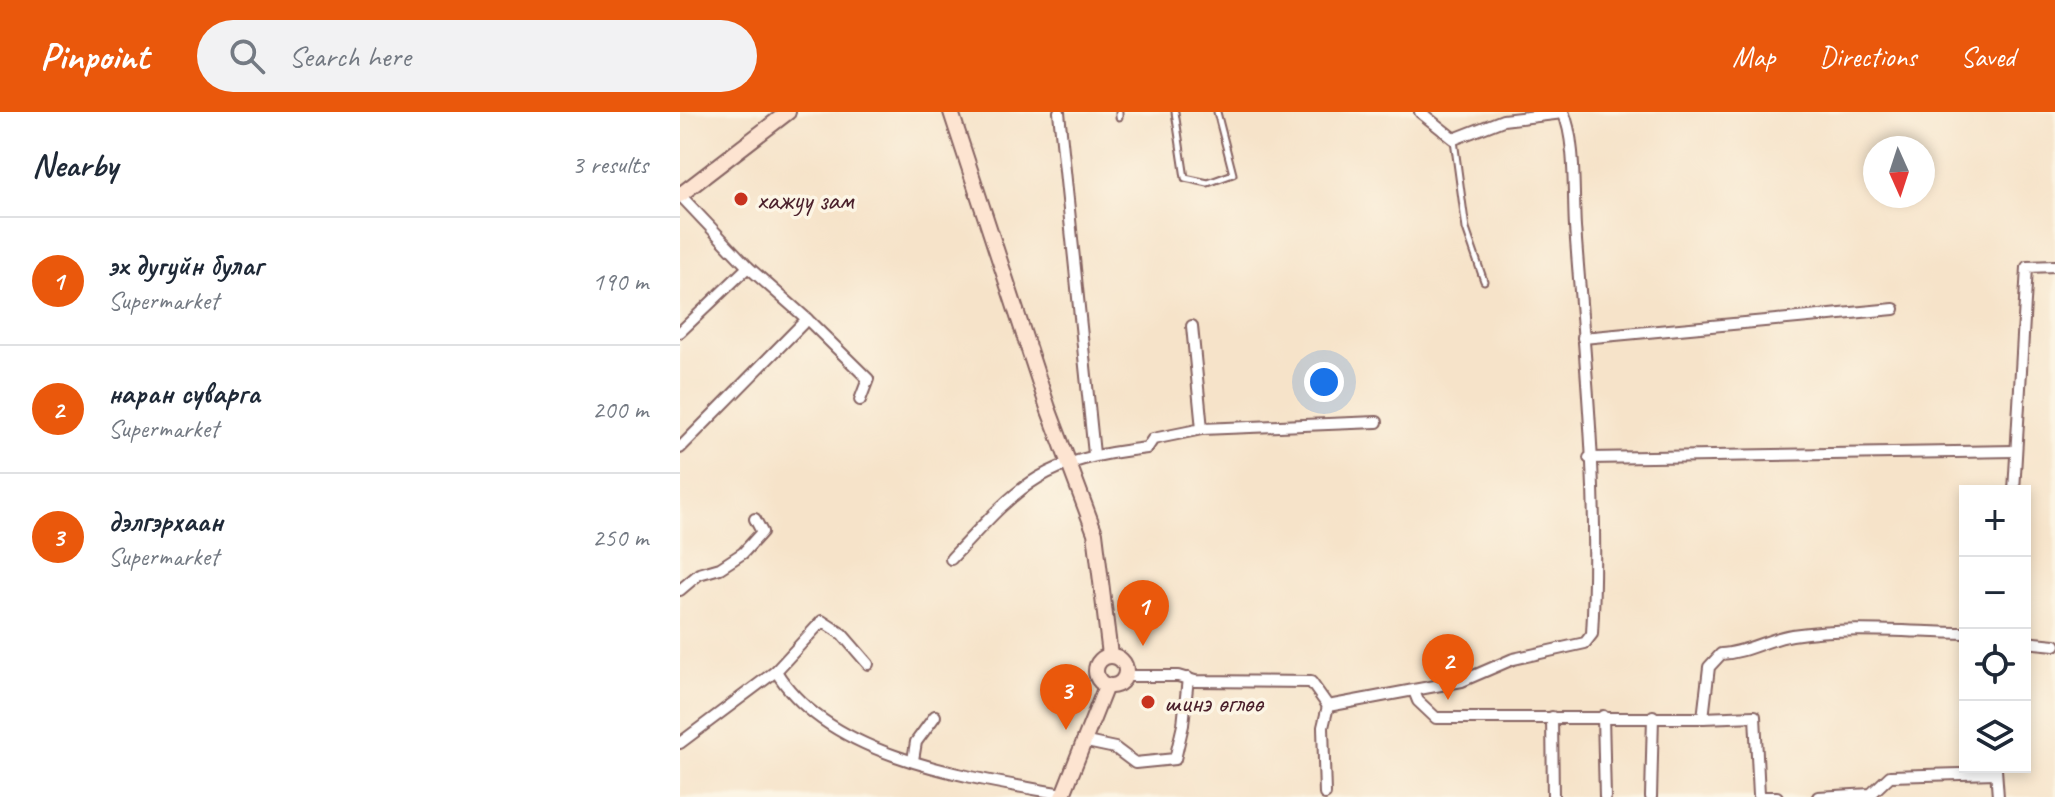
<!DOCTYPE html>
<meta charset="utf-8">
<style>
:root{--surface:#fff;--page:#f2f2f3;--text:#1f2937;--muted:#747a83;--line:#e0e1e3;--accent:#ea580c}
body{margin:0;font-family:Caveat,sans-serif;background:var(--page);color:var(--text)}
.controls{position:absolute;right:24px;bottom:24px;display:grid;overflow:hidden;border-radius:0px;box-shadow:0 4px 12px #0003}
.controls button{width:72px;height:72px;display:grid;place-items:center;padding:0;border:0;border-bottom:2px solid var(--line);background:var(--surface);color:var(--text);font:40px sans-serif}
.compass{position:absolute;left:1183px;top:24px;width:72px;height:72px;border-radius:50%;background:var(--surface);box-shadow:0 4px 12px #0003;rotate:177deg}
.you{position:absolute;left:644px;top:270px;width:28px;height:28px;margin:-20px;border:6px solid #fff;border-radius:50%;background:#1a73e8;box-shadow:0 0 0 12px #1a73e833}
.badge{display:grid;place-items:center;width:52px;height:52px;border-radius:50%;background:var(--accent);color:#fff;font-size:26px;font-weight:700}
.pin{position:absolute;translate:-50% -66px;filter:drop-shadow(0 2px 4px #0008)}
.pin::after{content:'';position:absolute;top:42px;width:28px;height:24px;background:inherit;clip-path:polygon(0 0,100% 0,50% 100%)}
.list{margin:0;padding:0;list-style:none}
h2{display:flex;justify-content:space-between;align-items:center;height:104px;margin:0;padding:0 32px;font-size:34px}
h2 small{font-size:26px;font-weight:400;color:var(--muted)}
.list li{display:grid;grid-template-columns:52px 1fr auto;gap:24px;align-items:center;box-sizing:border-box;height:128px;padding:0 32px;border-top:2px solid var(--line)}
.list b{display:block;font-size:30px;white-space:nowrap}
.list p{margin:0;font-size:26px;white-space:nowrap;color:var(--muted)}
.list em{font-size:26px;font-style:normal;color:var(--muted)}
.icon{flex:none;width:44px;height:44px;fill:none;stroke:currentColor;stroke-width:2;stroke-linecap:round;stroke-linejoin:round}
.map{position:relative;flex:none;width:1375px;height:685px;overflow:hidden}
header{display:flex;align-items:center;gap:48px;box-sizing:border-box;height:112px;padding:0 40px;background:var(--accent);color:#fff}
header strong{font-size:38px}
nav{display:flex;gap:44px;margin-inline-start:auto;font-size:28px}
.search{width:560px;height:72px;background:var(--page);display:flex;align-items:center;gap:20px;box-sizing:border-box;padding:0 28px;border-radius:44px;color:var(--muted);font-size:30px}
main{display:flex}
aside{flex:1;background:var(--surface)}
.map>svg:first-child{display:block}
.lines{fill:none;stroke-linecap:round;stroke-linejoin:round}
.lane-casing{stroke:#866462;stroke-width:9}
.street-casing{stroke:#866462;stroke-width:14}
.secondary-casing{stroke:#866462;stroke-width:18}
.lane{stroke:#fff;stroke-width:5}
.street{stroke:#fff;stroke-width:10}
.secondary{stroke:#fde4d1;stroke-width:14}
.poi-dot{fill:#c8321e;stroke:#fcf5e5;stroke-width:3}
.labels{text-anchor:middle;stroke-width:7;stroke-linejoin:round;paint-order:stroke}
.poi-label{font-size:28px;fill:#4a1f2b;stroke:#fcf5e5;text-anchor:start}
</style>
<header>
<strong>Pinpoint</strong>
<div class="search"><svg class="icon" aria-label="search" viewBox="0 0 24 24"><circle cx="10" cy="10" r="6"/><path d="M15 15l6 6"/></svg>Search here</div>
<nav><a>Map</a><a>Directions</a><a>Saved</a></nav>
</header>
<main>
<aside>
<h2>Nearby<small>3 results</small></h2>
<ul class="list">
<li><span class="badge">1</span><div><b>эх дугуйн булаг</b><p>Supermarket</p></div><em>190 m</em></li>
<li><span class="badge">2</span><div><b>наран суварга</b><p>Supermarket</p></div><em>200 m</em></li>
<li><span class="badge">3</span><div><b>дэлгэрхаан</b><p>Supermarket</p></div><em>250 m</em></li>
</ul>
</aside>
<div class="map">
<svg width="1375" height="685" viewBox="0 0 1375 685">
<rect width="100%" height="100%" fill="#fcf5e5"/>
<filter id="ink" filterUnits="userSpaceOnUse"><feTurbulence type="fractalNoise" baseFrequency=".0125" numOctaves="2"/><feDisplacementMap in="SourceGraphic" scale="16" xChannelSelector="R" yChannelSelector="G"/><feConvolveMatrix kernelMatrix="1 2 1 2 8 2 1 2 1" color-interpolation-filters="sRGB"/></filter>
<filter id="wash" filterUnits="userSpaceOnUse"><feTurbulence type="fractalNoise" baseFrequency=".006" numOctaves="4" result="noise"/><feDisplacementMap in="SourceGraphic" scale="32" xChannelSelector="R" yChannelSelector="G"/><feGaussianBlur stdDeviation="1.8" result="paint"/><feColorMatrix in="noise" values="0 0 0 0 0 0 0 0 0 0 0 0 0 0 0 0 0 1.4 0 .05"/><feComposite in="paint" operator="in"/></filter>
<g filter="url(#wash)">
<rect width="100%" height="100%" fill="#f6e3c9"/>
</g>
<g filter="url(#ink)">
<g class="lines">
<g class="lane-casing">
<g id="lane">
<path d="M439,0V5"/>
<path d="M495,0L505,66L528,71L553,62L537,0"/>
<path d="M774,28L786,117L804,169"/>
</g>
</g>
<g class="street-casing">
<g id="street">
<path d="M379,0L414,342"/>
<path d="M740,0L774,27L823,8L883,1"/>
<path d="M127,207L188,267L180,288"/>
<path d="M512,214L522,317"/>
<path d="M0,220L68,155"/>
<path d="M903,226L1214,197"/>
<path d="M0,336L127,207L68,155L0,83"/>
<path d="M909,346L1336,339"/>
<path d="M1334,379L1347,155L1375,154"/>
<path d="M271,447C342,371 360,348 467,336L473,327L522,317L697,310"/>
<path d="M0,478L19,462L40,456L63,441L82,420L75,407"/>
<path d="M1345,530L1375,533"/>
<path d="M96,559C148,646 291,666 383,682"/>
<path d="M446,564H498L515,569L631,570L648,594"/>
<path d="M734,579L738,589L756,606H1023L1029,555L1041,542C1066,541 1087,527 1112,523C1169,514 1227,520 1285,521"/>
<path d="M923,604L925,685"/>
<path d="M872,605L873,685"/>
<path d="M1023,606L1075,604L1079,683"/>
<path d="M402,629L435,636L455,651L495,647L503,613L508,566"/>
<path d="M0,631L96,559L142,509L162,522L188,552"/>
<path d="M233,648L236,630L255,604"/>
<path d="M1316,657L1318,685"/>
<path d="M645,682L643,615L648,594L782,569L833,547L905,531L912,522C920,387 905,249 895,115C893,83 896,27 883,0"/>
<path d="M971,685L973,604"/>
<path d="M1079,685H1097"/>
<path d="M1138,685L1191,682L1210,664L1316,661"/>
</g>
</g>
<g class="secondary-casing">
<g id="secondary">
<path d="M271,0L368,296L415,421L430,543"/>
<path d="M0,83L108,0"/>
<circle cx="431" cy="559" r="15"/>
<path d="M382,685L426,574"/>
</g>
</g>
<use href="#lane" class="lane"/>
<use href="#street" class="street"/>
<use href="#secondary" class="secondary"/>
</g>
</g>
<g class="poi-dot">
<circle cx="61" cy="87" r="8"/>
<circle cx="468" cy="590" r="8"/>
</g>
<g class="labels">
<g class="poi-label">
<text x="77" y="97">хажуу зам</text>
<text x="484" y="600">шинэ өглөө</text>
</g>
</g>
</svg>
<div class="controls">
<button>+</button>
<button>−</button>
<button><svg class="icon" aria-label="locate" viewBox="0 0 24 24"><circle cx="12" cy="12" r="6"/><path d="M12 2v4M12 18v4M2 12h4M18 12h4"/></svg></button>
<button><svg class="icon" aria-label="layers" viewBox="0 0 24 24"><path d="M12 4l9 5-9 5-9-5zM3 14l9 5 9-5"/></svg></button>
</div>
<svg class="compass" viewBox="-18 -18 36 36"><path d="M0-13l5 13h-10z" fill="#e53935"/><path d="M0 13l5-13h-10z" fill="#747a83"/></svg>
<div class="you"></div>
<div class="pin badge" style="left:463px;top:534px">1</div>
<div class="pin badge" style="left:768px;top:588px">2</div>
<div class="pin badge" style="left:386px;top:618px">3</div>
</div>
</main>
